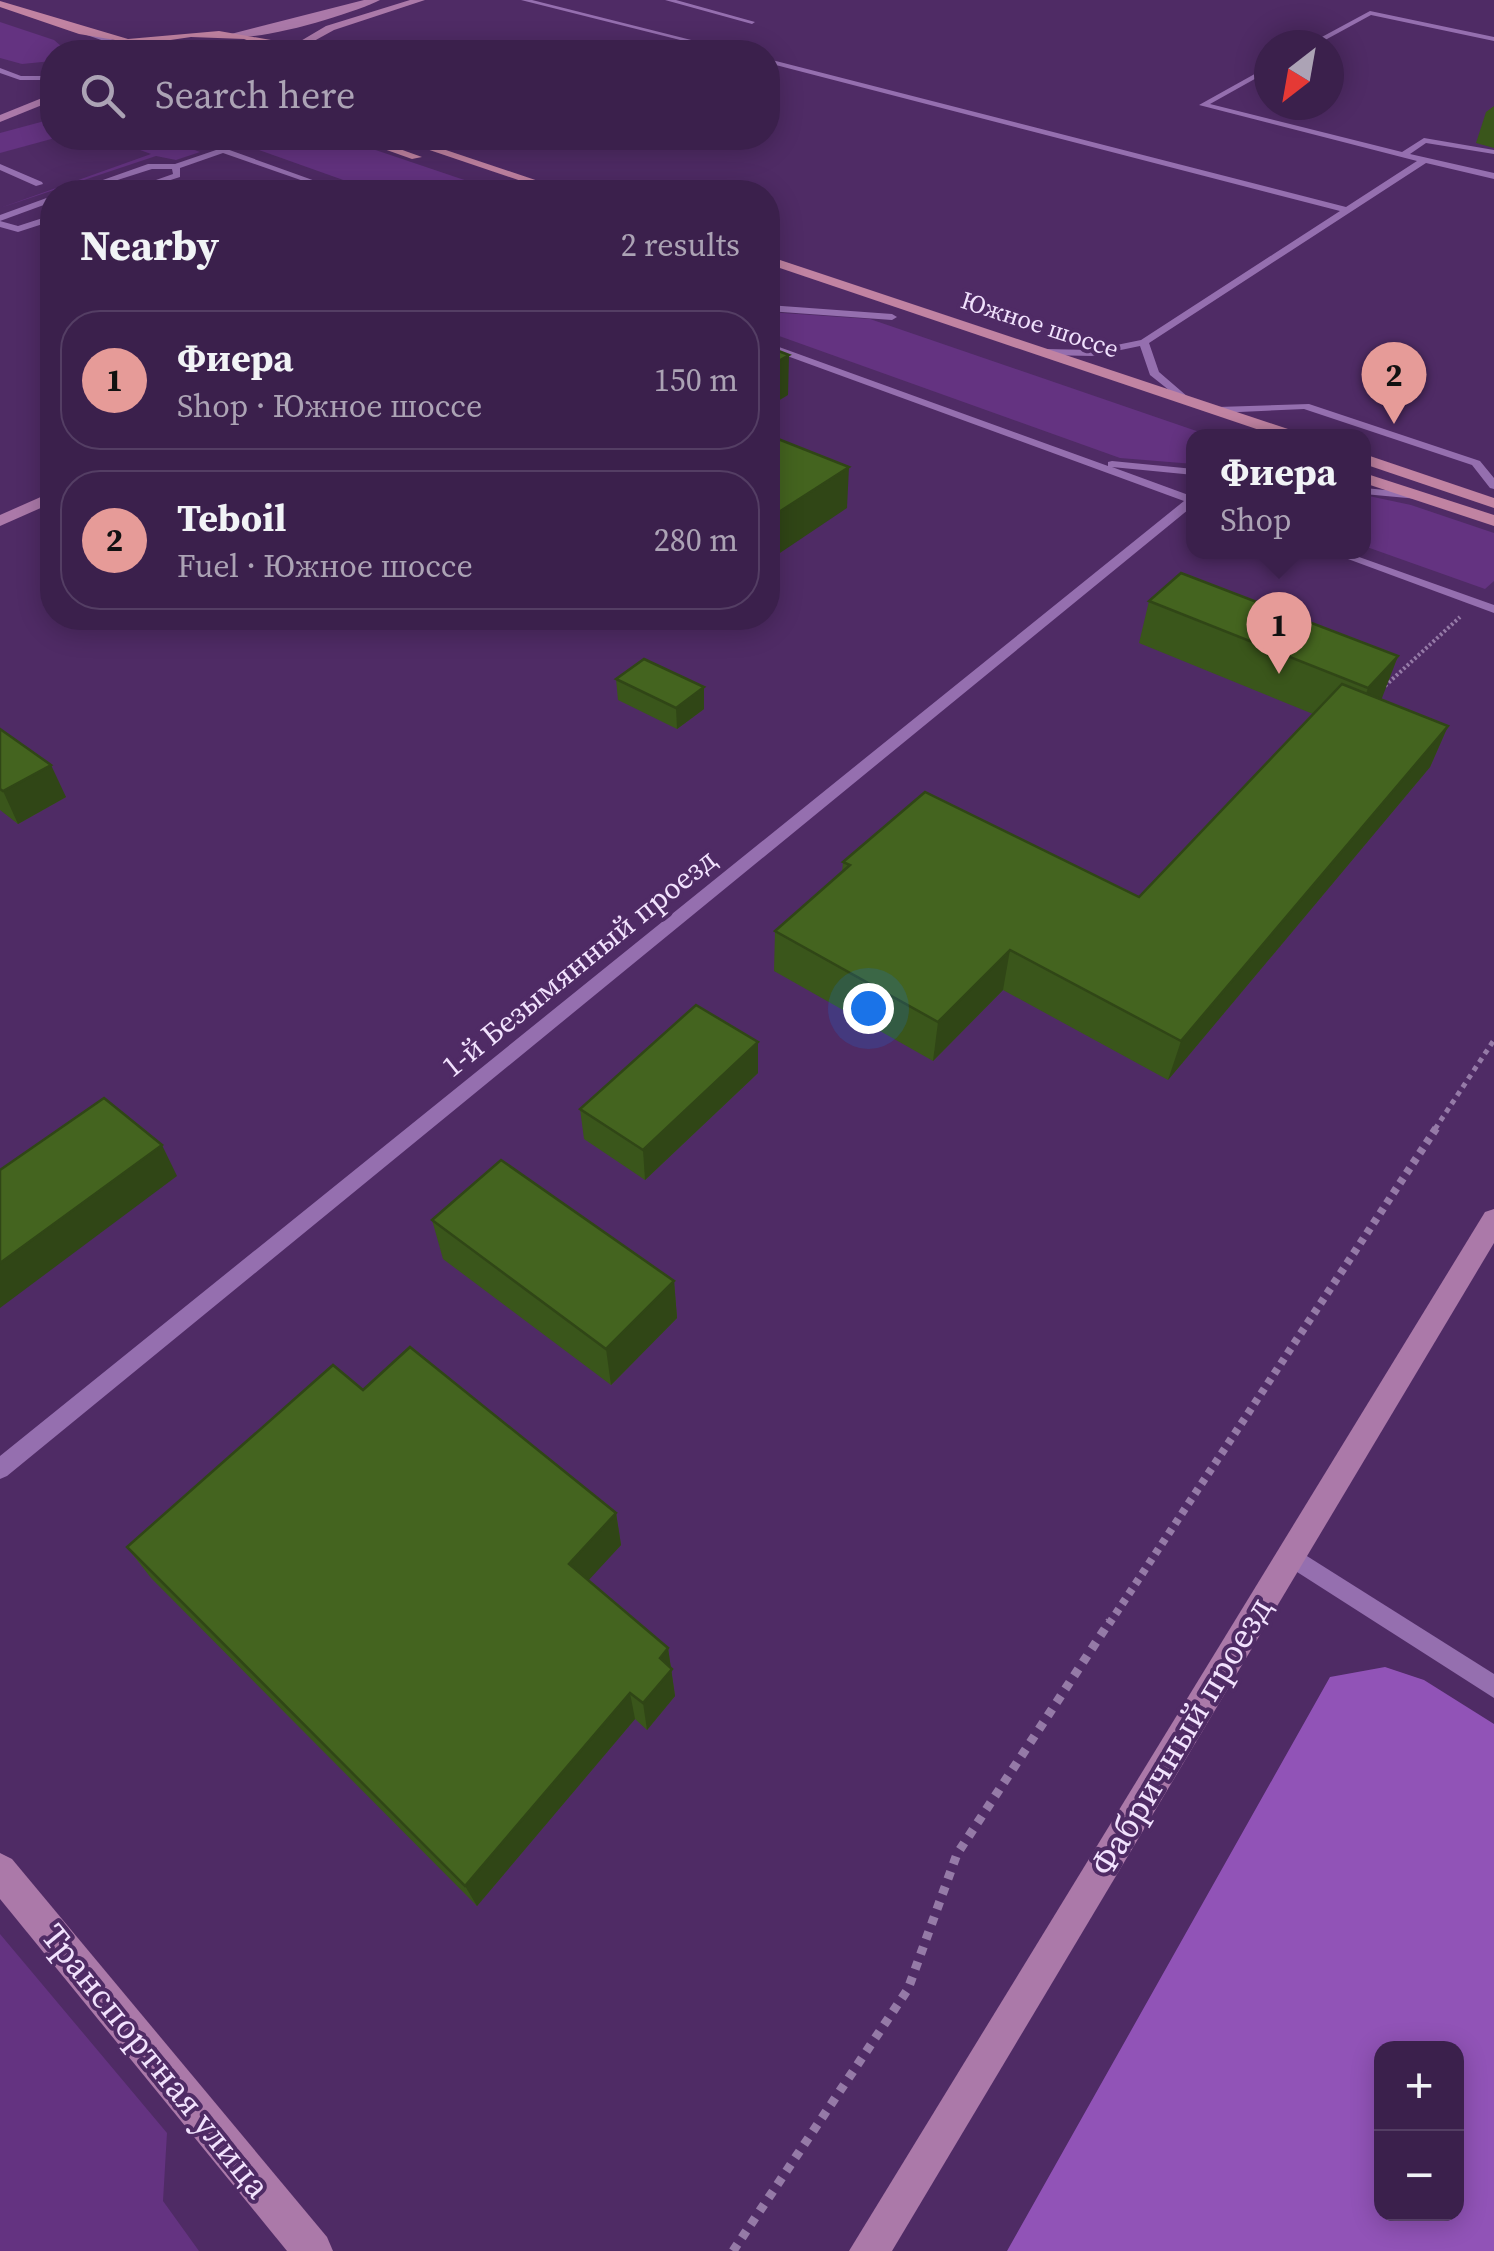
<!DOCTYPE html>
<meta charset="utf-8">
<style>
:root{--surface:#3b204c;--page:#422853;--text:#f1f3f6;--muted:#aca3b5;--line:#543e64;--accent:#e69b98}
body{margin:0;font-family:"Source Serif 4",serif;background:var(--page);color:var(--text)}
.controls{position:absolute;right:30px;bottom:30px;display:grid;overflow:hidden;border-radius:20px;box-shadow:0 5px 25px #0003}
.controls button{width:90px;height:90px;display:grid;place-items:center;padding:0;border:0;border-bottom:2px solid var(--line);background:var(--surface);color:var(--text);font:50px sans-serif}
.compass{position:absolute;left:1254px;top:30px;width:90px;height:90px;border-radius:50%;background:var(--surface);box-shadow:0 5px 25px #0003;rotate:211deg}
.you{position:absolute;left:868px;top:1008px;width:35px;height:35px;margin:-25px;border:8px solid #fff;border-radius:50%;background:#1a73e8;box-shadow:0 0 0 15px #1a73e833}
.badge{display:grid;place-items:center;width:65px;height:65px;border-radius:50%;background:var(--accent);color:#111;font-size:32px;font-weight:700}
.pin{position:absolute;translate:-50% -82px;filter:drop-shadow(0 2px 5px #0008)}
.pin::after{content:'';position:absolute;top:52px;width:35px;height:30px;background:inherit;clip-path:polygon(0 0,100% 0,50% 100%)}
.popup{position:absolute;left:1186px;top:429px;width:185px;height:130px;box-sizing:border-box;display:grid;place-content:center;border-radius:20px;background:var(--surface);filter:drop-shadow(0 2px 8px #0005);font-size:32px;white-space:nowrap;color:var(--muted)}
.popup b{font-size:38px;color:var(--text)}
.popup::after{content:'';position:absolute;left:50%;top:100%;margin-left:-20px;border:20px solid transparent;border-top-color:var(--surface)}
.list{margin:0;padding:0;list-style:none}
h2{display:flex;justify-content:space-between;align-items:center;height:130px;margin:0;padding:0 40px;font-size:42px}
h2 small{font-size:32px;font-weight:400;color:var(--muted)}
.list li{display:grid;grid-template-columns:65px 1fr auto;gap:30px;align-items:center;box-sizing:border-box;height:140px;margin:0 20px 20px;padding:0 20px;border:2px solid var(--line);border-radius:40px}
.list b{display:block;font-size:38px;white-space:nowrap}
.list p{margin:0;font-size:32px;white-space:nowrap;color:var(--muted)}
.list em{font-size:32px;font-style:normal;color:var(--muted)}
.icon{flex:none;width:55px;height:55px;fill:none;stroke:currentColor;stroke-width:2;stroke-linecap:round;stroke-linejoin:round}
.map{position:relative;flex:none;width:1494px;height:2251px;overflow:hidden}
.search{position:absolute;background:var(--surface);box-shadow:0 5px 25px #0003;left:40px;top:40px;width:740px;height:110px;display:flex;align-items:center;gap:25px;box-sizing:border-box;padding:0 35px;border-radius:40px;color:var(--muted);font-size:38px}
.panel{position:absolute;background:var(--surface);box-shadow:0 5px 25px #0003;left:40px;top:180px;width:740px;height:450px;border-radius:40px}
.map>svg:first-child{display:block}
.green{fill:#643381}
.forest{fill:#9153b7;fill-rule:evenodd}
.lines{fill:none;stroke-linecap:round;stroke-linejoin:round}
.path-far3{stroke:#957aa7;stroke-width:4;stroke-dasharray:2.5 2.5;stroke-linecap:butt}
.path-far2{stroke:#957aa7;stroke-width:5;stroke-dasharray:5 5;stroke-linecap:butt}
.path-far1{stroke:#957aa7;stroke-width:8;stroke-dasharray:6 6;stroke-linecap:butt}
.path{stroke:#957aa7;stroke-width:9;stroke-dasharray:8 8;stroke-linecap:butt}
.lane{fill:#956faf;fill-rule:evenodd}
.secondary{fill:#ab79a9;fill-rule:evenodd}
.primary{fill:#c183a2;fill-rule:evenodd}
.wall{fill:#3a561b}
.shaded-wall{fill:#304616}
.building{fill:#44641f;stroke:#304616;stroke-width:2.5}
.labels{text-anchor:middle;stroke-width:8;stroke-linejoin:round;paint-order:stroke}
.far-street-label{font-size:25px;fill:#f1e1fd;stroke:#4f2b65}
.street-label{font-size:30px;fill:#f1e1fd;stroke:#4f2b65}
.near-street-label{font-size:35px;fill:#f1e1fd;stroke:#4f2b65}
</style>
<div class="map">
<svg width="1494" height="2251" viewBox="0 0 1494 2251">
<rect width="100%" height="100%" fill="#4f2b65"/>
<g class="green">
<path d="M0,22L54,40L68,52H52V61L22,64L0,58Z"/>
<path d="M178,41L222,42L264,52H164L145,46Z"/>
<path d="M52,119L55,138L0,153V133Z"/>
<path d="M107,138H162L200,152L176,160L156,156L0,208L151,154Z"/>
<path d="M225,138H340L500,192H377Z"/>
<path d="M768,312L870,319L1211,436L1194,437V464L1120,458L768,332Z"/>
<path d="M1364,495L1411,505L1494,533V581L1485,589L1364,546Z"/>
<path d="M0,1934L167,2133L163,2201L199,2251H0Z"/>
</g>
<path class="forest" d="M1385,1667L1424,1680L1494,1724V2251H1007L1330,1677ZM1382,2048H1456V2214H1382Z"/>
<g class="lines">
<path class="path-far3" d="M1385,686L1460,617"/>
<path class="path-far2" d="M1435,1129L1494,1040"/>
<path class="path-far1" d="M1109,1624L1437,1127"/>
<path class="path" d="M733,2251L908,1989L957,1854L1110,1621"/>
<g class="lane">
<path d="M521,0H532L739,52H728Z"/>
<path d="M665,0H676L755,22L752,24Z"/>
<path d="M1370,11L1494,37V41L1371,15L1316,45H1307Z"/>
<path d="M83,30L145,50L146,52H136L81,33Z"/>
<path d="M768,59L1346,207L1417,161L1199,105L1269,66V71L1210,104L1402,152L1424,138L1494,150V154L1426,143L1410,154L1494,173V179L1426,163L1149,343L1159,372L1188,397L1189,399L1184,402L1150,375L1140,346L1092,356L1046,355L1041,352L1046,349L1092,350L1141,340L1340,211L768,63Z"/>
<path d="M0,68L21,76H52V80H20L0,73Z"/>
<path d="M186,138H196L346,192H335L223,153L180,168V177L133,192H122L173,174L172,169H152L80,192H69L148,164H175L216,150Z"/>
<path d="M0,164L42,182L43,184L36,186L0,170Z"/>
<path d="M52,196V202L0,221V215Z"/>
<path d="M52,215V221L18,232L0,227V221L18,226Z"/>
<path d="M768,305L892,314L897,317L892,320L768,311Z"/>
<path d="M768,343L1108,466V462L1112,461L1194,469V475L1112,467L1194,497V505L7,1476L0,1479V1456L1184,501L768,349Z"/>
<path d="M1309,404L1480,461L1494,478V489L1490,488L1472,465L1304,409L1218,413L1213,410L1218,407Z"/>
<path d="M1364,488L1418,493L1424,496L1418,499L1364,494Z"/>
<path d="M1329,552H1345L1494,605V613Z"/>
<path d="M1291,1546L1494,1674V1698L1283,1563L1280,1556L1283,1549Z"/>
</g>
<g class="secondary">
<path d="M364,0H380C355,13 251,45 227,35Z"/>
<path d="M410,0H425L334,30L294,52H282L326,26Z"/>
<path d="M52,94V101L0,122V115Z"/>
<path d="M52,492V503L0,526V515Z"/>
<path d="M1494,1209V1243L892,2251H849L1485,1212Z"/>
<path d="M0,1853L12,1859L327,2237L333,2251H287L0,1899Z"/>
</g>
<g class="primary">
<path d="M0,1L128,39L219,31L271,40L290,52H278L244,39L191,37L89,52L121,41L79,34L0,7Z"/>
<path d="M353,138H369L422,157L412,159Z"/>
<path d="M394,138H410L571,192H554Z"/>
<path d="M768,256L1303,434L1304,437H1280L768,264Z"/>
<path d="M1364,454L1494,498V508L1364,464Z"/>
<path d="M1364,473L1494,515V526L1364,483Z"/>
</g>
</g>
<g class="wall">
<path d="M1494,106V148L1476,143L1486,112Z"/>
<path d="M1149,601L1398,656L1380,700L1448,726L1430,767L1168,1080L1003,990L933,1061L774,971L775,931L842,872L843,862L1139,897L1313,714L1139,643Z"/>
<path d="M662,618H683L674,623Z"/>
<path d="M616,679L704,709L677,729L618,700Z"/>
<path d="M0,729L66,797L18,824L0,810Z"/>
<path d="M758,1073L645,1180L584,1139L580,1109Z"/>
<path d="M432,1220L674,1281L677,1318L611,1385L443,1259Z"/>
<path d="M363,1390L616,1513L621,1545L588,1580L668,1648L675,1696L647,1730L635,1719L477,1906L151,1578L127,1547Z"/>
</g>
<g class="shaded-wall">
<path d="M789,355L788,395L768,407V367Z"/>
<path d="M849,467L847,508L768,561V519Z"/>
<path d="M1398,656L1382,698L1353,730L1368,688Z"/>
<path d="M704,687V709L677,729L676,708Z"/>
<path d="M1448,726L1430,767L1168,1080L1181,1041Z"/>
<path d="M51,765L66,797L18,824L3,791Z"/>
<path d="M1010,950L1003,990L933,1061L938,1022Z"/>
<path d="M758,1042V1073L645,1180L643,1150Z"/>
<path d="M162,1145L177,1176L0,1308V1263Z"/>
<path d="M674,1281L677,1318L611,1385L606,1349Z"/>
<path d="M616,1513L621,1545L576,1594L569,1564Z"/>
<path d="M668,1648L675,1696L647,1730L643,1703L660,1658Z"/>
<path d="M630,1693L635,1719L477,1906L465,1886Z"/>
</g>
<g class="building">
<path d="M768,347L789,355L768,367Z"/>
<path d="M768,435L849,467L768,519Z"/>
<path d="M1181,573L1398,656L1368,688L1149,601Z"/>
<path d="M644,659L704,687L676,708L616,679Z"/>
<path d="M1342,684L1448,726L1181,1041L1010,950L938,1022L775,931L850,865L843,862L925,792L1139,897Z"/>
<path d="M0,729L51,765L3,791L0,789Z"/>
<path d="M696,1005L758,1042L643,1150L580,1109Z"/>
<path d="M104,1098L162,1145L0,1263V1170Z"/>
<path d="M501,1160L674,1281L606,1349L432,1220Z"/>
<path d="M410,1347L616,1513L569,1564L668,1648L660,1658L672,1669L643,1703L630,1693L465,1886L127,1547L333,1365L363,1390Z"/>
</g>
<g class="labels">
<g class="far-street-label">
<text transform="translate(1040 324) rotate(18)" y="9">Южное шоссе</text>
</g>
<g class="street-label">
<text transform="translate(579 963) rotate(-39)" y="10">1-й Безымянный проезд</text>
</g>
<g class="near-street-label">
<text transform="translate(1181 1736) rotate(-59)" y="12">Фабричный проезд</text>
<text transform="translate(156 2061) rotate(51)" y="12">Транспортная улица</text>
</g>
</g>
</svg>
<div class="controls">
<button>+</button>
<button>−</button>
</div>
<svg class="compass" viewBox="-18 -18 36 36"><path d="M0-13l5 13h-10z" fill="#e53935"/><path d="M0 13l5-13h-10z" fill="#aca3b5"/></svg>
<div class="you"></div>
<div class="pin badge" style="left:1279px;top:674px">1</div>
<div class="popup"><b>Фиера</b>Shop</div>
<div class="pin badge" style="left:1394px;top:424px">2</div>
<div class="search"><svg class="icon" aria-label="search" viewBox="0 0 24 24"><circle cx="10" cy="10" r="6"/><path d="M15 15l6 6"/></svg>Search here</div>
<section class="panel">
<h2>Nearby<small>2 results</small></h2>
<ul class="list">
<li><span class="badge">1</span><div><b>Фиера</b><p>Shop · Южное шоссе</p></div><em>150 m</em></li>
<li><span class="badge">2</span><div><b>Teboil</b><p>Fuel · Южное шоссе</p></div><em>280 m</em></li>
</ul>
</section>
</div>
